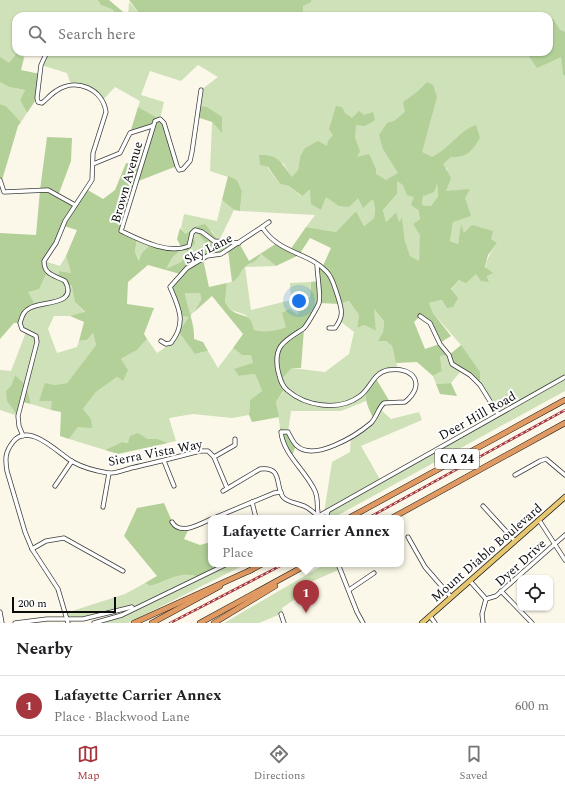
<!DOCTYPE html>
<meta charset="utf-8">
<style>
:root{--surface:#fff;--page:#f2f2f2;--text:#202124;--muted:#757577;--line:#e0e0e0;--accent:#a6353d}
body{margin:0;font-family:Spectral,serif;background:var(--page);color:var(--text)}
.controls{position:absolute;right:12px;bottom:12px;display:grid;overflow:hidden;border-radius:8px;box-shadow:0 1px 3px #0004}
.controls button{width:36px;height:36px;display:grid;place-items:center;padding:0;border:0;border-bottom:1px solid var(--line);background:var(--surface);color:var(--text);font:20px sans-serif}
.scale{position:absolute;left:12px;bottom:10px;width:104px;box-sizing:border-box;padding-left:4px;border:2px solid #0a0a0a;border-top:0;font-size:11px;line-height:14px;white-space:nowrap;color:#0a0a0a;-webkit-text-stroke:3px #fff;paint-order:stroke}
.you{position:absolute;left:299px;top:301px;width:14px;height:14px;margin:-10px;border:3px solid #fff;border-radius:50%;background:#1a73e8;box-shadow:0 0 0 6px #1a73e833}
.badge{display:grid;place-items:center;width:26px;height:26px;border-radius:50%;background:var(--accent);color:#fff;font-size:13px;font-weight:700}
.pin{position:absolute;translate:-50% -33px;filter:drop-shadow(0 1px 2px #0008)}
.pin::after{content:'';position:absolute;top:21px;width:14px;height:12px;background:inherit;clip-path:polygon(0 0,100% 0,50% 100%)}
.popup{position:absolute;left:208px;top:515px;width:196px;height:52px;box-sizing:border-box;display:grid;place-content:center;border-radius:8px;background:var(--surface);filter:drop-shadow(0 1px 3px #0005);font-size:13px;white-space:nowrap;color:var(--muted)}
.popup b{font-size:15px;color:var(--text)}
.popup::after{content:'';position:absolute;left:50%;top:100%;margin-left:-8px;border:8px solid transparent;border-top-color:var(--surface)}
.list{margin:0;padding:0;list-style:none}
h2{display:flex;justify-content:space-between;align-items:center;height:52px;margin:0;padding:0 16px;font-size:17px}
h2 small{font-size:13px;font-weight:400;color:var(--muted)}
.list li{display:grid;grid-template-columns:26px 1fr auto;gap:12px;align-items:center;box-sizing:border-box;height:60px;padding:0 16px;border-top:1px solid var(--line)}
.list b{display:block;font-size:15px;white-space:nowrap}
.list p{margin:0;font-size:13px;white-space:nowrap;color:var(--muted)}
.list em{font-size:13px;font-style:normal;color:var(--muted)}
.icon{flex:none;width:22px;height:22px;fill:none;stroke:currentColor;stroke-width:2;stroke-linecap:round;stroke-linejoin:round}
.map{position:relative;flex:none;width:565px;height:623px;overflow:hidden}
.search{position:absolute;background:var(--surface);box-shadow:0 1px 3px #0004;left:12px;right:12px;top:12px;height:44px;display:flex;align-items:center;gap:10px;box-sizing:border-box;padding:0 14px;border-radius:12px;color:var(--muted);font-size:15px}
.sheet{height:112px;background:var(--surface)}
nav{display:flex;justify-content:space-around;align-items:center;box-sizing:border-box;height:56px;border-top:1px solid var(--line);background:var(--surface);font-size:11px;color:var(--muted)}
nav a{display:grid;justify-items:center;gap:2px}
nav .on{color:var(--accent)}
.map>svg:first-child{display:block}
.green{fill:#cee1b8}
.forest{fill:#b3d099;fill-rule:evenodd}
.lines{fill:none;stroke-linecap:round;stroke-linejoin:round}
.minor-casing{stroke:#3d3d3d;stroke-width:5}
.major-casing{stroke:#1b1b1b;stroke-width:6}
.highway-casing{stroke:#1b1b1b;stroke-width:6}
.minor{stroke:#fff;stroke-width:3.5}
.major{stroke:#e6c66f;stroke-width:4.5}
.highway{stroke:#e19962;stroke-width:5}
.rail-casing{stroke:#a6353d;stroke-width:2.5}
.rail{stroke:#fff;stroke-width:1;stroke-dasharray:3;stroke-linecap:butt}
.labels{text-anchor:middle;stroke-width:4;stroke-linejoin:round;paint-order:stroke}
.shield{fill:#fff;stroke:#545454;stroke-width:1}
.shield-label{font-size:12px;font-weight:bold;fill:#0a0a0a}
.street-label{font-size:13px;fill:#0a0a0a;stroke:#fff}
</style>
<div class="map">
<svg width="565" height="623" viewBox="0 0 565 623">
<rect width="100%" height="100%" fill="#fcf8e9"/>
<g class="green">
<path d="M0,0H101L128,16L129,2L139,13L128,16H16V52H26L24,58L16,54L9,63H0Z"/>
<path d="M187,0H565V391L333,518H328V511L324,513L332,462L350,452L351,435L370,424L380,409L391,419L419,412L422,420L361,446L381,481L498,414L480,385L469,358L461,345L433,313L429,303L443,300L459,280L476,273L489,281C482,266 488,256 497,243L464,234L461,225L458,244L450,241L453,222L446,191L447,168L414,197L420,219L413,224L421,235L419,261L410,257L405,241L402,219L399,223L396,212L386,222L383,210L397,194L386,180L381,178L328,141V146L300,157L298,170L292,178L283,163L267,167L280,184L289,186L301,196L311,190L321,210L326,196L373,199L375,209L374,218L364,226L356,211L336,232L306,227L315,215L240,211L242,191L237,180L210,171L212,122L222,133L199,106L201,90L218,77L198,65L181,81L150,71L141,95L164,102L160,119L138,107L140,101L115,87L102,101L87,86L71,85L67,73L41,65L47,52H549V16H170Z"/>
<path d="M0,82L9,87L25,90L20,100L27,113L21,122L6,106L0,104Z"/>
<path d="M437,182L438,196L431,206L422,205L423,196Z"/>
<path d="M222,200L234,210L219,241L212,231L194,227L186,234L181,228L184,214L217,221Z"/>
<path d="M195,230L209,246L194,256H186L181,262L165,270L172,258L182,249Z"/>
<path d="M137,238L152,243L140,262L135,252Z"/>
<path d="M261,254L276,266L245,267L251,310L291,300L290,283L311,282C310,287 311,293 309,298C305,309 291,326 280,330C271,333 263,331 254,330L246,315L231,310L225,302L227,283C241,280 237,273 246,266C253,260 255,263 261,254Z"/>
<path d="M66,256L71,273L59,271V278L73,286L75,302L85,313L70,316H54L48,329L57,353L77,347L79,341L87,340L93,333L96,345L67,383L54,385L39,401H53L51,410L31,404L26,385L15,375L11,386L18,416L0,410V370L11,371L26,332L20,323L28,292L44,261L60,266Z"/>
<path d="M185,293H200L201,300L190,317L195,354L208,351L218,368L233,348L242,355L251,354L253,363L239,376L255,374L262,391L250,400L249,415L232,418L193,414L169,418L176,441L168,443L158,439L128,443L122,442L105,450L69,439L78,427L91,419L83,409L96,392L117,377L123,381L121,359L137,350L147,339L157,353C177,340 175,338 180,316L189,317Z"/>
<path d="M349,301L359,315L357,328L364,325L376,331L373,308L384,321L383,332L379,341H386L392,346L398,370L384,372L366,388V401L341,411H291L288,432L280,427L276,402L285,389L280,381L292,368L325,372L349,354L354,332L340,321V304Z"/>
<path d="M449,355L462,370L451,383L436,384L433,376L442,371L440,356Z"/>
<path d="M227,564H246L128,623H94L122,615L139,605L96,617L67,619L66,613L125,594L145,583L150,586C168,581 179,570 199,577Z"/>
<path d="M325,564H335L338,570L311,582L315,592L304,593L282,608L283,613L259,623H224Z"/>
</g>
<g class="forest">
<path d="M98,0H109L128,16L139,13L129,0H311V2L303,6V13L307,16H119L112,9L101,5Z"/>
<path d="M544,12L554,20L560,30L565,32V76L563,74L561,57L537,68L528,55L534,52H549V45L552,43L549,38V16H540Z"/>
<path d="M16,54L24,58L21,70L40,74L37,98L27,113L20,100L25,90L9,87L0,82V57L9,63Z"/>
<path d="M427,82L433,85L437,97L422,152L432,157C450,148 460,130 476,125L480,138C471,152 468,157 451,157L443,164L451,178L446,191L470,189L465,198L471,216L453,222L450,241L458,244L461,224L464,233L472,225L493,231L491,239L497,243L488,255L485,267L493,273L487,276L489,282L481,281L476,274L466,283L459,280L451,289L458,298L453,307L447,308L442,300L429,303L433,313L451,336L440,343L449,355L461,345L480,372V385C470,374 454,368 449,355L440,356L442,371L433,376L417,362L396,363L392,346L386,341H378L383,332L384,321L374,309L376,331L364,325L357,328L359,315L349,301L340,304L319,303L304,329L301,368H292L280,381L285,388L276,402L279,417L252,422L249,415L250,400L262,391L255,374L239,376L234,369L253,363L251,355H242L233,348L243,334L212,296L193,313L201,300L200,293H185C187,309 195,323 194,339L203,342L208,351L195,354L179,332L189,317L180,316L170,287L180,274L148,265L128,282L127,304L154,308L144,334L147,339L137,350L121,359L128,370L123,381L117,377L96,392L83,409L91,419L92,428L78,427L69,439L60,436L61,412L51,410L52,401H39L45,383L54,385L67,383L96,345L93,333L87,340L79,341L84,322L70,316L85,312L75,302L72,286L59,278V271L71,273L66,256L77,230L64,226L56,243L44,261L47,272L39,289L28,292L35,305L28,308L20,323H14L0,339V233L36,235L40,190L47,137L72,138L71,161L58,196L75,205L86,189L103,199L115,190L126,163L141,165L152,127L130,133L138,107L160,119L164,123L177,166L136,182L121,231L137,238L135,252L139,261L142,253L152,243L175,250L182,249L177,239L180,228L186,234L194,227L205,224L219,241L239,243L249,261L277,243L290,250L306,227L336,232L356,211L364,226L374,218L375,209L373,199L363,208L358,198L349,207L339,206L326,197L321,210L311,204L310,190L302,196L289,186L280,184L268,167L260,165L259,155C279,154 281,163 292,177L298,170L300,157L305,148L318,141L327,146L328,141L333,135L329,129L336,106L342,107L345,113L352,118L359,111L364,115L373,112L375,120L365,126L356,125L355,138L360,151L357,157L369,154L376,169V174L386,180L398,173L383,149L379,135L387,123L394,121L405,112L403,102L417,92ZM397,181L403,185L407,195L414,197L411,205L418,210L420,219L413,224L420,235L419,261L410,256L405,241L402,218L399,222L396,212L386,222L383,210L397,194ZM437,183L438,196L431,206L422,205L423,196L434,192ZM195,230L209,247L194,256H186L181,262L166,269L172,258L182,249L188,251L195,243L192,233ZM310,238L331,248L322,268L317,264L318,281L311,282L310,297L300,301L298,315L289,309L282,313L286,327C275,332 266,332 254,330C250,311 243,319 231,310C229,309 227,304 225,302L227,283L209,287L203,259L228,250L232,282C241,277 239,272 245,267C252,260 254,265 261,254L276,266L299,255ZM420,316L430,323L440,344L425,349L414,322Z"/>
<path d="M0,104L6,106L21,122L18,126L0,187Z"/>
<path d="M199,106L207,107L222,117V133L212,122L197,117Z"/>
<path d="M228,176L237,180L242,191L240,211L234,210L222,200Z"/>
<path d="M15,375L26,385L31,404L22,402L18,416L7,401L6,391L11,386Z"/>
<path d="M375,377L390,402H386L374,420C365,400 361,395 375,377Z"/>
<path d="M451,383L457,396L440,394L436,384Z"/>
<path d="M280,427L288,432L296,446L292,455L282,442Z"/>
<path d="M138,433L147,439H158L168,443L118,454L105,450L122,442L128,443L130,436Z"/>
<path d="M164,503L174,526L189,528L184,539L200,545L211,542V564H227L199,577C180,570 168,581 150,586L145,583L157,576L124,536L137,508Z"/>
</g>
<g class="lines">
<g class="minor-casing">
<g id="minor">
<path d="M201,90L192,152L190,161L183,169L179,170L177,166L164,123L160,119L155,121L121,231C140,240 168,255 189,246L192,233L195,230L202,232L214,241L239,243"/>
<path d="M93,164L120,153L130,133L152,126"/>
<path d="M0,180L4,192L48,190L75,205"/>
<path d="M262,227L269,222"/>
<path d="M317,264C317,274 321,295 319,303C317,308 306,327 303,329C284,341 273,346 278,371C280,378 281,385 287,390C305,406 339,412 360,396C371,388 373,373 388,370C413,366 427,384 405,402L384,403C378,408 377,417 371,423C357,435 313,463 296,445C293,442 290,436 288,432H281C283,454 306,471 315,491C319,500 316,509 319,518"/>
<path d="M420,316L430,323L440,344L449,355L452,364L470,375L480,385L498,414"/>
<path d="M161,341L166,344L171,343C187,323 179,308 170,287L187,268L207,256L221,254L262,227C279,254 309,252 327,272C333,278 335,289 338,297C342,310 344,316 335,328H329"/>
<path d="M23,436L19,426L18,416L37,342L36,336L22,329L20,323C22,317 23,311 30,308C41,301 79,306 65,281C54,275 44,275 44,261L56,243L65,221L92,180L93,153L106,112C103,89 76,77 56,91C51,94 47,99 42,103L38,102L37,98L41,65L47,52"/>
<path d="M214,457L235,445V439"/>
<path d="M164,461L174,486"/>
<path d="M515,475L540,461L546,459L565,475"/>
<path d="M55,486L72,461"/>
<path d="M223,491L260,469C283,466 275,486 283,497C288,503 299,503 306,507C310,509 314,513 318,516"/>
<path d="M252,502L256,518"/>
<path d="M483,506L515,541"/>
<path d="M103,507L109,473"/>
<path d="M214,518L274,493L281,492"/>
<path d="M315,518L565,377"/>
<path d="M326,518L328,511"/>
<path d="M539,520L565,560"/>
<path d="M172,522C180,536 200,524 211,519"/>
<path d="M408,537L425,567L451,597"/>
<path d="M32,549L46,541L64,538L123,571"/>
<path d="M338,564L357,612L363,623"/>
<path d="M470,581L486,599L482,614L483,623"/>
<path d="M349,590L374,573"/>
<path d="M501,591L532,623"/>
<path d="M486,599L496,596L565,535"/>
<path d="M0,612L2,623"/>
<path d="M281,614L284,623"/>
<path d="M430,616L435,623"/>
<path d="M15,623L47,619H83L132,607"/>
<path d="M68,623L58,589L32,549L25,532L7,471C5,459 5,452 13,442C29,421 59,454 73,462C84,468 96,471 108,473C115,474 124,470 131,468C154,463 177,457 200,451H208L214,457L227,488"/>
<path d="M94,623L122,615L227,564"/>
</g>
</g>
<g class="major-casing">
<path id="major" d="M422,623L565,497"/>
</g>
<g class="highway-casing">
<g id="highway">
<path d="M349,518L565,400"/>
<path d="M392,518L565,423"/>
<path d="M249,571L262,564"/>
<path d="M134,623L251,570"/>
<path d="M152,623L220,586"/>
<path d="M200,623L308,564"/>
<path d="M214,623L275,586"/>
</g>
</g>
<use href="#minor" class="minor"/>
<use href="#major" class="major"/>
<use href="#highway" class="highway"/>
<g class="rail-casing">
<g id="rail">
<path d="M368,518L565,410"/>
<path d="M170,623L284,564"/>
</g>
</g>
<use href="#rail" class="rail"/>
</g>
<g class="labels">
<rect class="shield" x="435" y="449" width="44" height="20" rx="3"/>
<g class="shield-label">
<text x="457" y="463">CA 24</text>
</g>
<g class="street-label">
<text transform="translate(126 182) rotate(-74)" y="5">Brown Avenue</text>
<text transform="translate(208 248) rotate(-27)" y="5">Sky Lane</text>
<text transform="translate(477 415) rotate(-29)" y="5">Deer Hill Road</text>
<text transform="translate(155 452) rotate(-11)" y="5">Sierra Vista Way</text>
<text transform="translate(486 552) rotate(-41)" y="5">Mount Diablo Boulevard</text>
<text transform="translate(520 562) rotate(-42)" y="5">Dyer Drive</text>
</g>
</g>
</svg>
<div class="controls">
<button><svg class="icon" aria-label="locate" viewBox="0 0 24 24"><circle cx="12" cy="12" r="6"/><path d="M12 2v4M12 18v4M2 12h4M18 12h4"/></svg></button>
</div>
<div class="scale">200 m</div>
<div class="you"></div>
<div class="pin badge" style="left:306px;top:613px">1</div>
<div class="popup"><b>Lafayette Carrier Annex</b>Place</div>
<div class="search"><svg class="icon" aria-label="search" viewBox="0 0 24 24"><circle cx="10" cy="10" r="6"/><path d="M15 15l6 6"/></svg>Search here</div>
</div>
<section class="sheet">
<h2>Nearby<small></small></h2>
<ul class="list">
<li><span class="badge">1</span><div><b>Lafayette Carrier Annex</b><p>Place · Blackwood Lane</p></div><em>600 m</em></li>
</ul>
</section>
<nav>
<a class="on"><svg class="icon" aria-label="map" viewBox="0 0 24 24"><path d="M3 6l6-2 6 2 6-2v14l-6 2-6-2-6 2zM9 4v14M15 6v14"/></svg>Map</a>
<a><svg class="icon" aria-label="directions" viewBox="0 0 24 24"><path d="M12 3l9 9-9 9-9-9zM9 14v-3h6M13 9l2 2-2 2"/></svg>Directions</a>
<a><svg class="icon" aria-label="saved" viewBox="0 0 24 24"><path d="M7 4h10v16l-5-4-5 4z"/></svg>Saved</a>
</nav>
